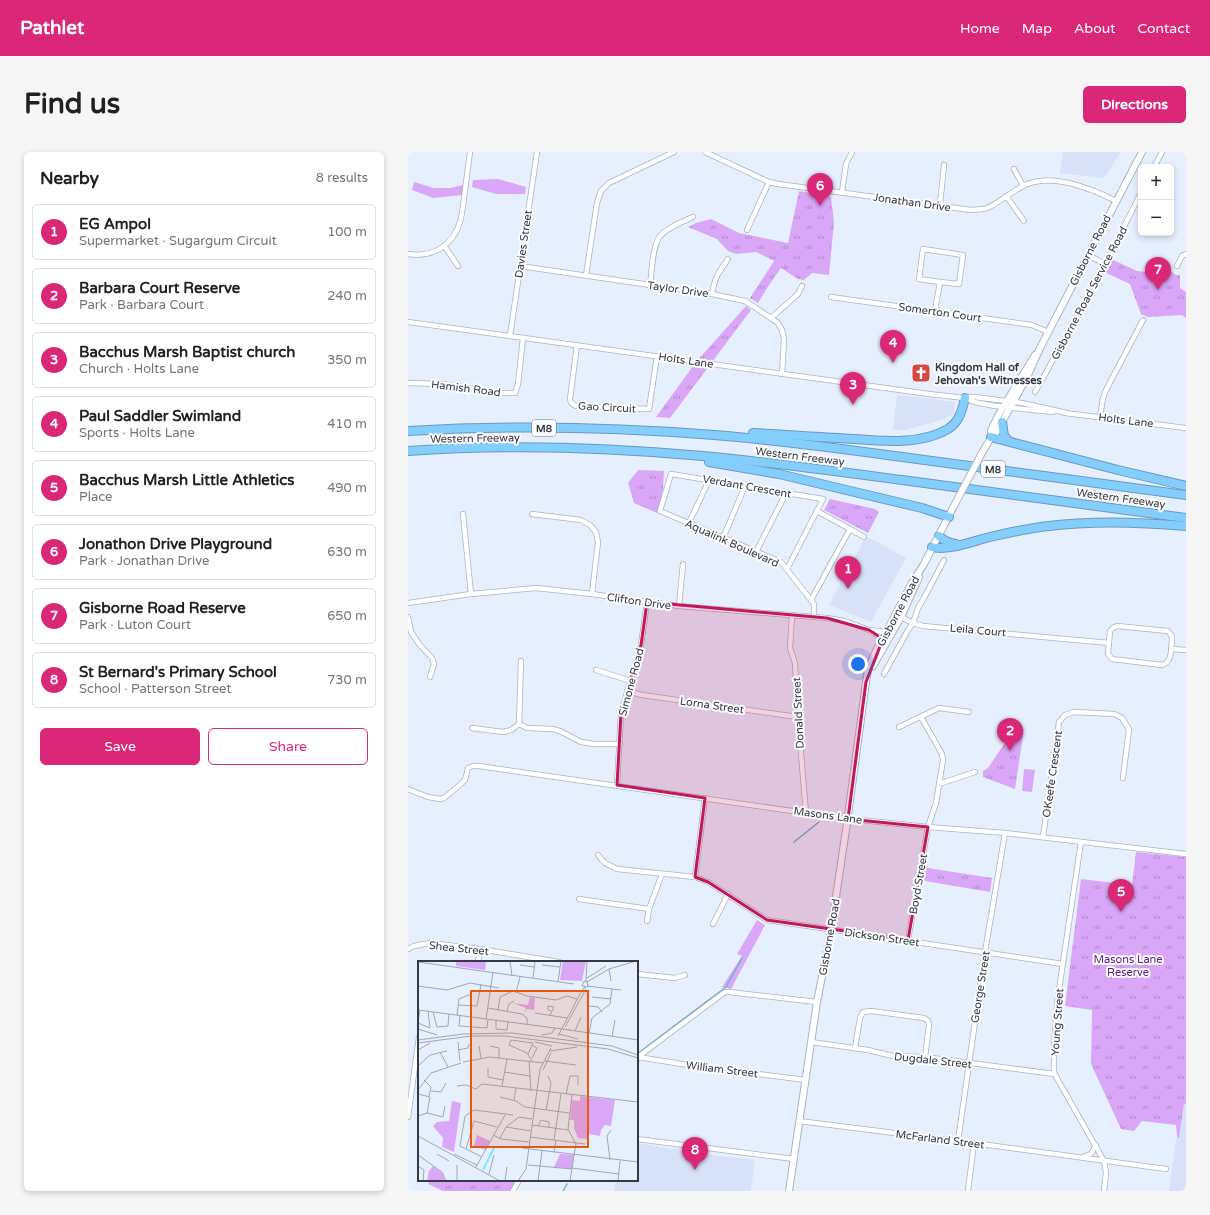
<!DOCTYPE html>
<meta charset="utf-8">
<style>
:root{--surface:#fff;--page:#f6f6f6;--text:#202124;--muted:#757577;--line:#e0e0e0;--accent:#db2777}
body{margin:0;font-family:"Varela Round",sans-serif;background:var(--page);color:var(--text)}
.controls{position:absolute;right:12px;top:12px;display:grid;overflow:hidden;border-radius:6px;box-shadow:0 2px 6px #0003}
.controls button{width:36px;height:36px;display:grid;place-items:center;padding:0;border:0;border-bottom:1px solid var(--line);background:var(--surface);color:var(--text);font:20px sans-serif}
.you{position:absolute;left:450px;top:512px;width:14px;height:14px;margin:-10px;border:3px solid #fff;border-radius:50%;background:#1a73e8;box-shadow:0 0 0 6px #1a73e833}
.badge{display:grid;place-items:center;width:26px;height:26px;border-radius:50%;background:var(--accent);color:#fff;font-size:13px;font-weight:700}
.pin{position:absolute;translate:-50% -33px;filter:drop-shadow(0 1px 2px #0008)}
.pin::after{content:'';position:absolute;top:21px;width:14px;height:12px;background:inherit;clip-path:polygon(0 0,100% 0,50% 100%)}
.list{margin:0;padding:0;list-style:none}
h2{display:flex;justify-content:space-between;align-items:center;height:52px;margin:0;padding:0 16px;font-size:17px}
h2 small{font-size:13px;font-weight:400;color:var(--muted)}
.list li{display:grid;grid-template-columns:26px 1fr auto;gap:12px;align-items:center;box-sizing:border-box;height:56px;margin:0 8px 8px;padding:0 8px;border:1px solid var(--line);border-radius:6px}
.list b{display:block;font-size:15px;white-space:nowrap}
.list p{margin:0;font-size:13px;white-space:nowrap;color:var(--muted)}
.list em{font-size:13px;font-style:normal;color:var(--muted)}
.actions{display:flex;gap:8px;padding:12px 16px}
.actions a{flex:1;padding:9px 0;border:1px solid var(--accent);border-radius:6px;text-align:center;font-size:14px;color:var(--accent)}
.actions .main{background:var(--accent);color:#fff}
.map{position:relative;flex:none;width:778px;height:1039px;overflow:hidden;border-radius:6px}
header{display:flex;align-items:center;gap:24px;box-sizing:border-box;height:56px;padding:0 20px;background:var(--accent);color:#fff}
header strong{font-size:19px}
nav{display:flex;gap:22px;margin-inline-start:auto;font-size:14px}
.intro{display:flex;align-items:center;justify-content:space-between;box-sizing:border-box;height:96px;padding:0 24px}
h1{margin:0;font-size:28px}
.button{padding:10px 18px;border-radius:6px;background:var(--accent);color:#fff;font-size:14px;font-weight:700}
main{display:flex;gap:24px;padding:0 24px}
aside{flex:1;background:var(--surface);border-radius:6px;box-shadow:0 2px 6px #0003}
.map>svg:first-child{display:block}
.built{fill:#d7e2f9}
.grass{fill:#daa7f8}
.park{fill:url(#park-tufts)}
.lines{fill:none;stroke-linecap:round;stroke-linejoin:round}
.stream{stroke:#68b4c5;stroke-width:1.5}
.street-casing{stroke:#abb3c2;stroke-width:6}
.secondary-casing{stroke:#abb3c2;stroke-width:8}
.highway-casing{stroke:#699abb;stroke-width:10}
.street{stroke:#fff;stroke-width:4.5}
.secondary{stroke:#fff;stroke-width:6}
.highway{stroke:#84cefe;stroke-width:8}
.secondary-bridge-casing{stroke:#abb3c2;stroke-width:8;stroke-linecap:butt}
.secondary-bridge{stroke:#fff;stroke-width:6}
.marked{fill:#c2185b;fill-opacity:0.2;stroke:#c2185b;stroke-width:3;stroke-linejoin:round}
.labels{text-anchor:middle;stroke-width:4;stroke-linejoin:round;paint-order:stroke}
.shield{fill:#fafcff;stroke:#717479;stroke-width:1}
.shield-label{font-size:10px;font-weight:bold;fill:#36393f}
.street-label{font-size:11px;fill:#36393f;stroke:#fafcff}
.poi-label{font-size:11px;font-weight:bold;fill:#36393f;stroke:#fafcff;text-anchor:start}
.park-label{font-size:11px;fill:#5e1b7d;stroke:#fafcff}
.inset-river{fill:none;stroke:#7de8ff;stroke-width:2}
.inset-road{fill:none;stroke:#a0a6b2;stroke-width:1}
.view{fill:#e8590c;fill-opacity:0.15;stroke:#e8590c;stroke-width:2}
.inset-edge{fill:none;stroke:#36393f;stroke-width:2}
</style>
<header>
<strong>Pathlet</strong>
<nav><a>Home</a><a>Map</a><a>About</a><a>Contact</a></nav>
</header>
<div class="intro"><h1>Find us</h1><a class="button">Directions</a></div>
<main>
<aside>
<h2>Nearby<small>8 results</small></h2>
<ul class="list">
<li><span class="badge">1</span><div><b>EG Ampol</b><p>Supermarket · Sugargum Circuit</p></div><em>100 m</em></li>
<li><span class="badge">2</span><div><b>Barbara Court Reserve</b><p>Park · Barbara Court</p></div><em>240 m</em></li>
<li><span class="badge">3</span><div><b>Bacchus Marsh Baptist church</b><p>Church · Holts Lane</p></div><em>350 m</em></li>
<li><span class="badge">4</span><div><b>Paul Saddler Swimland</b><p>Sports · Holts Lane</p></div><em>410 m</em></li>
<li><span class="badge">5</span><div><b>Bacchus Marsh Little Athletics</b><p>Place</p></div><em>490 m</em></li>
<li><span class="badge">6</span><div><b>Jonathon Drive Playground</b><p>Park · Jonathan Drive</p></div><em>630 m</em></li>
<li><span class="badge">7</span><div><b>Gisborne Road Reserve</b><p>Park · Luton Court</p></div><em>650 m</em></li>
<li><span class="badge">8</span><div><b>St Bernard's Primary School</b><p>School · Patterson Street</p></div><em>730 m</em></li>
</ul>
<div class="actions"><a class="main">Save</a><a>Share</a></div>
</aside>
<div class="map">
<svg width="778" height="1039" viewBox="0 0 778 1039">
<defs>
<pattern id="park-tufts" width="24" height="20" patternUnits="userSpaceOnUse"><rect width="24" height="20" fill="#daa7f8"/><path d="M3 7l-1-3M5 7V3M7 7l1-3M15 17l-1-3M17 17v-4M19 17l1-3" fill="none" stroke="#b289ca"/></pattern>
</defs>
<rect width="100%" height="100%" fill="#e6effe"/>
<g class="built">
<path d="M655,0H713L696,26L652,21Z"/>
<path d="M489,243L547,250L546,262L527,270L497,278H485Z"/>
<path d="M458,384L498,406L463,470L421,453Z"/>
<path d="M776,951L778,952V1039H761L768,986H771Z"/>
<path d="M229,991L295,1002L347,1008L343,1039H206L208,1028H229Z"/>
</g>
<g class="grass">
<path d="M90,27L118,35L117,42H88L64,35L65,28Z"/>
<path d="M6,30L26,36H42L55,33L54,43L25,46L4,38Z"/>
<path d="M616,617L627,618L624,640L614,639Z"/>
<path d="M349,768L357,773L323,837L314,835L334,804L329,802Z"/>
</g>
<g class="park">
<path d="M391,39L423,45L426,70L421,123L404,121L396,128L390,127L373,116L361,133L350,151L342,146L366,109L348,100L328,102L320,99L309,87L280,75L288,71L303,67L331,81L380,91Z"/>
<path d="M703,107L729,119L738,120L743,116L762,119L768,123H772V136L778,140V166L774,163L740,165L733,162L722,132L696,120Z"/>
<path d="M338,154L343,158L262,266L248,265L288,210Z"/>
<path d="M230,318L256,319L255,337L249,361L226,351L220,331Z"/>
<path d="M422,347L467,357L471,360L460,381L416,358Z"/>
<path d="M616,577L607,637L575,625V619L580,616L605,579Z"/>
<path d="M728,700L778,705V952H776L771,986L769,984L768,973L734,969L726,979L713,977L683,912L684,858L657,854L673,727L724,733Z"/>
<path d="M513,715L584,726L582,740L511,728Z"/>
<path d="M22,1028H111L105,1039H35L20,1032Z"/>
</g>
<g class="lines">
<g class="stream">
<path d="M386,690L411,670"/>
<path d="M229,902L318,835L334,806"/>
<path d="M155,1039L159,1032"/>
</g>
<g class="street-casing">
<g id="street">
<path d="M297,0L361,30L370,32L563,58C568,57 574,58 579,56C591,51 602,41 613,35C641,19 682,36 708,49"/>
<path d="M746,15L754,0"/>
<path d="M606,17L615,34"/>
<path d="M434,40L438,12L444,0"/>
<path d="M598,44L616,69"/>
<path d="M532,53L536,13"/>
<path d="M339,78L361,30"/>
<path d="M37,95L50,114"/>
<path d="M0,102C24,106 45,94 52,70C54,63 55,54 56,46C58,31 60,15 62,0"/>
<path d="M680,103L697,112"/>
<path d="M112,114L304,142L337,149L363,166L370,171L374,178L376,187L374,222"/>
<path d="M769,114L774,104L778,102"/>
<path d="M178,123L189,51L193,39L201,31L266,0"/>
<path d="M242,133C244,120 244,94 252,84C260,75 274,70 285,65"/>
<path d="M304,142C307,125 310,121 320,107"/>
<path d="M423,145L624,173L640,180"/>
<path d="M527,159L532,130L551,132L555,103L515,97L511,127L532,130"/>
<path d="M363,166L390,142L394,134"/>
<path d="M0,170L521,242L557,246L566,245L614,251L659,261"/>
<path d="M102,184L129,0"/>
<path d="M169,193L162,247C163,251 164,252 168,254L241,257L249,204"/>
<path d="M0,231L35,232L94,241H107L110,232L115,186"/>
<path d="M627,240L634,228L697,112L733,41"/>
<path d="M557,246L566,250L587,254L645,260"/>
<path d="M657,261L778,276"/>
<path d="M692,265L695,246L698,238L735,168"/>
<path d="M55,362L63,442"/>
<path d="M124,362L173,368L182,373L188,380L190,390L184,442"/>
<path d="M281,371L301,328"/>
<path d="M442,377L456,385"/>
<path d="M315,386L337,334"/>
<path d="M348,400L378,341"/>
<path d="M379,417L415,347L263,322L252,359L373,410L406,452V464"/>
<path d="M403,448L442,377L409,359"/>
<path d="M0,451L63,442L128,436L184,442L271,454L419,466L437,469L461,478L479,480"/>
<path d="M271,454L275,412"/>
<path d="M384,463L382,496L387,511L390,565L398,661"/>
<path d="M0,465L3,480L11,492L24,506L26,512L22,525"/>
<path d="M493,465L505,471L515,474L701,491"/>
<path d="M709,474L760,479L763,483L764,485C763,495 765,510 754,513L704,507L700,502L702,479L705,476Z"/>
<path d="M461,478L475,487"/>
<path d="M763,497L778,498"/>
<path d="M113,509L111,572L119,576L144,577L152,579L173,590L186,592H212"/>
<path d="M188,518L223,529"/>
<path d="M476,522L500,478L505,471L510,456L516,446L536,408"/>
<path d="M219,539L234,543L390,565"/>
<path d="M491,575L531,556L561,560"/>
<path d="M64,576L95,580L103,578L111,572"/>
<path d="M531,632L567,620"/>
<path d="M209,633L213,561L233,493L239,450"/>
<path d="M0,637L20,645L32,647L36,646L53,632L57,628L60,616L65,614H71L433,666L520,675L597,681L778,702"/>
<path d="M635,685L651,570L657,563L666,560L706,562L714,566L721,577L715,626"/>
<path d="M673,690L649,851L646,897V921L696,1009L698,1021L696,1039"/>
<path d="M190,703L197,711L209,717L287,725L300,730L359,768L655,812"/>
<path d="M287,725L297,646"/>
<path d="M171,747L241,757"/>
<path d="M239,769L241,757L254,722"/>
<path d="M305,772L320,742"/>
<path d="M500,788L520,675L528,651L535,608L534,602L513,565"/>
<path d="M0,797L6,794L22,791L72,797L151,810"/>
<path d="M70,810L72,797"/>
<path d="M229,822L267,826L277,823"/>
<path d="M403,890L460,898L485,904L517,905L647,922"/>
<path d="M447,896L452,866L455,860L463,859L516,866L520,869L521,873L517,905"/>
<path d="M230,905L280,913L398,928"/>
<path d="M229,908L230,905L317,840H321L409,850"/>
<path d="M0,965L11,885"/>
<path d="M391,969L550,989L758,1017"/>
<path d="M229,987L386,1007"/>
<path d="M550,989L577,800L597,681"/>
<path d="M675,1005L683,1002L688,993"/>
<path d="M105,1039L111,1028"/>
<path d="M560,1039L566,991"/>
</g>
</g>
<g class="secondary-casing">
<g id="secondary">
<path d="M584,284L583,278L591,262L627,203"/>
<path d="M575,299L584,284L588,281L619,225L632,196L734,0"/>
<path d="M465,514L493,465L511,425"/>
<path d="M381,1039L409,850L423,778L439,671L458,530L460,518L466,503L504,431L516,412L548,350"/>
</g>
</g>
<g class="highway-casing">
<g id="highway">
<path d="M594,270L596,284L602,290"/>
<path d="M0,279C102,273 205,275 306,283C374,288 442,298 509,307C599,319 688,331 778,343"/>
<path d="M345,281C374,282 402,285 431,286C464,288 510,295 540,277C551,270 554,259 557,246"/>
<path d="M583,285L710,318L778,334"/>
<path d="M0,299C98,292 197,295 295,304C361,310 427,319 494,328C588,341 683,353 778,366"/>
<path d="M301,310L371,322L514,356L541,365"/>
<path d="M531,384C536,389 541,391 548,392"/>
<path d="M524,395C539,399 563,390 578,386C599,381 620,376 641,374C687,368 732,370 778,374"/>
</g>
</g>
<use href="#street" class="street"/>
<use href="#secondary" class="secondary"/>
<use href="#highway" class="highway"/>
<g class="secondary-bridge-casing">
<path id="secondary-bridge" d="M548,350L575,299"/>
</g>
<use href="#secondary-bridge" class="secondary-bridge"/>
</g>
<path class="marked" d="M239,450L419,466L461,478L475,487L458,530L440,667L520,675L500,788L359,768L300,730L287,725L297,646L209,633L213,561L233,493Z"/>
<defs>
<g id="church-square" transform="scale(1)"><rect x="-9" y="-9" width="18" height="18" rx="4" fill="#d64740" stroke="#fafcff"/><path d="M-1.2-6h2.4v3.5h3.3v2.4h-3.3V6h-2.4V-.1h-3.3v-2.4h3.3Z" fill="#fff"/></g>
</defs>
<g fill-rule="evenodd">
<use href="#church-square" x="513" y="221"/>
</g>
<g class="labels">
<g class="shield">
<rect x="124" y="268" width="24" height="16" rx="3"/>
<rect x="573" y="309" width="24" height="16" rx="3"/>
</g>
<g class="shield-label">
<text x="136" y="280">M8</text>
<text x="585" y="321">M8</text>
</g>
<g class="street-label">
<text transform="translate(504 50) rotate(8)" y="4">Jonathan Drive</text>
<text transform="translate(115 92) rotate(-82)" y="4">Davies Street</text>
<text transform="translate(682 98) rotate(-63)" y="4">Gisborne Road</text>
<text transform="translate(270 137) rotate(8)" y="4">Taylor Drive</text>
<text transform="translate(681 141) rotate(-62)" y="4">Gisborne Road Service Road</text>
<text transform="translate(532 160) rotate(8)" y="4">Somerton Court</text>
<text transform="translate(278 208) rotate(8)" y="4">Holts Lane</text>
<text transform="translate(58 236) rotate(7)" y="4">Hamish Road</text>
<text transform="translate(199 255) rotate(3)" y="4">Gao Circuit</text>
<text transform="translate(718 268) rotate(7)" y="4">Holts Lane</text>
<text transform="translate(67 286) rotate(-1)" y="4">Western Freeway</text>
<text transform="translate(392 304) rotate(7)" y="4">Western Freeway</text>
<text transform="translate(339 334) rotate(10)" y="4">Verdant Crescent</text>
<text transform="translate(713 346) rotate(8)" y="4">Western Freeway</text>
<text transform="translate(324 391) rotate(24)" y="4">Aqualink Boulevard</text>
<text transform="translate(231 449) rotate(8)" y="4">Clifton Drive</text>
<text transform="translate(490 459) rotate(-62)" y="4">Gisborne Road</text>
<text transform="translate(570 478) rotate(5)" y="4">Leila Court</text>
<text transform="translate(223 530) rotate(-75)" y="4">Simone Road</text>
<text transform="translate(304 553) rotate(8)" y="4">Lorna Street</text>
<text transform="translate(390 561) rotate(-93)" y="4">Donald Street</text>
<text transform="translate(644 622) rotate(-82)" y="4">OKeefe Crescent</text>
<text transform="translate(420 663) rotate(8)" y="4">Masons Lane</text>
<text transform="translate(510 732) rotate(-80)" y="4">Boyd Street</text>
<text transform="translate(421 785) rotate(-80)" y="4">Gisborne Road</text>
<text transform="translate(474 785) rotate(8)" y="4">Dickson Street</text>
<text transform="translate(51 796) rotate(6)" y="4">Shea Street</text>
<text transform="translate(572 835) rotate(-81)" y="4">George Street</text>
<text transform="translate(649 870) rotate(-86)" y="4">Young Street</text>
<text transform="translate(525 908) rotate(6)" y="4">Dugdale Street</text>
<text transform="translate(314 917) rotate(7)" y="4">William Street</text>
<text transform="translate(532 987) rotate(7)" y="4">McFarland Street</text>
</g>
<g class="poi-label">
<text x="527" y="219">Kingdom Hall of<tspan x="527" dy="13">Jehovah's Witnesses</tspan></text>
</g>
<g class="park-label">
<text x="720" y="811">Masons Lane<tspan x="720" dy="13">Reserve</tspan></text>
</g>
</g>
<g transform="translate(10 809)">
<rect width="220" height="220" fill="#e6effe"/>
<path d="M38,0H68L67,9L38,5ZM34,140L43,142L36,191L24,186L25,177L15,165L19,161L31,160ZM15,205L24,212L27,220H9L11,210Z" fill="#daa7f8"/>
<path d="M145,0H168L164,20L142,19ZM112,36L117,37L116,49L109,48L106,53L108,47L95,42L110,44ZM162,135L197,139L193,165L187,164L183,169L182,175L170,173L169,178L160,177L156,167V159H152L154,139L162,140ZM55,172L72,180L68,189L56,185L59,174ZM142,193L156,194L154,208L136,206Z" fill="#daa7f8"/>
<path class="inset-river" d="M65,209L77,185"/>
<path class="inset-road" d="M92,0L94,15M0,1L156,23M102,4L116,6M124,4L142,6M191,8L193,20M115,17L117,0M169,17L188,5M168,20L169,0M140,21L143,0M169,21L191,8L218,0M0,25L29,29L52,22L81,27M169,25L203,29M98,31L102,16M174,36L193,38M40,44L59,45L63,23M70,47L104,53L109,57V64M169,47L172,45L180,46L184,51M0,49L152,69M80,49L82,36L95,30L109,35L138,39L149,35L159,38M89,50L91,43L96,40M15,51L19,66L30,65L31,53M117,52L149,57M39,54L41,38L53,33L52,36M42,54L41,65L69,67L70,58M132,54L136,46L130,45V49L133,50M68,58L75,11M78,59V68L89,69L90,61M0,61L2,49M0,62L12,67L10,50M147,66L168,28M0,68L19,74M151,69L220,79M157,70L163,56M171,72L174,57L192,43L194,28M141,73L160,78M124,74L134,72L137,67M140,75L163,31L165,28L166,27H167L168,26H169L170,25L169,21L166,20L164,25L168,26M194,76L197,59M0,79L45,73L94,72L194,85L220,94M40,81L42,100M117,81L134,85M0,82L53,75H87L190,88L220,97M61,85L63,97M72,85L81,87V97M0,89L12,82M40,89L50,87L51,83M132,90L159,86M22,91L30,106M110,93L115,82L93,79L91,84L109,92L114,100M114,97L119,87L114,84M111,100L113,130M127,100L158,104M45,101L72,96L125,102M0,105L12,94L29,90M70,107V116L85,119M125,109L133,92M86,111L112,115M6,119L13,126L11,135M39,125L48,124L58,128L64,123L220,141M84,125L89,98M0,129L13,112L43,102M13,130L23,131L28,122M0,133L12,136L9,152L0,155M148,133L152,115H160V124M154,134L150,168L158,183L156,194M82,136L98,140L107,146L151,152M96,139L98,127M128,149L133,122L130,115M9,152L25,156L27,145M114,164L150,169M120,165L123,159L131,161V166M88,166L113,170M75,174L83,178L111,181M0,175L82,220M112,176L167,183M82,177L88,166L101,156L114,158M136,179L143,133M104,187L220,201M48,188L56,160L79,166M136,191L138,179M19,193L31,200M36,193L59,204M0,194L24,211L28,220M64,196L42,185L47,155L56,149L95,154M192,199L189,175L193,169M110,204L154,208M0,205L6,209L5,220M58,206L87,154M154,207L201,213M71,213L76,194M39,220V204M87,220L89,206M100,220L108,208L122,108L133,87M120,220L124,190M152,220L156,194M200,220L202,200"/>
<path class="view" d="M53,30H170V186H53Z"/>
<rect width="220" height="220" class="inset-edge"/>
</g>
</svg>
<div class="controls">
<button>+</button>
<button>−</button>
</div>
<div class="you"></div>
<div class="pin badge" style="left:440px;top:437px">1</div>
<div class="pin badge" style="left:602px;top:599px">2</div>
<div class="pin badge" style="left:445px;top:253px">3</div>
<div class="pin badge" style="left:485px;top:211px">4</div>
<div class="pin badge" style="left:713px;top:760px">5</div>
<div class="pin badge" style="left:412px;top:54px">6</div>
<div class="pin badge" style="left:750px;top:138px">7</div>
<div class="pin badge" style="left:287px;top:1018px">8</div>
</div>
</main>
